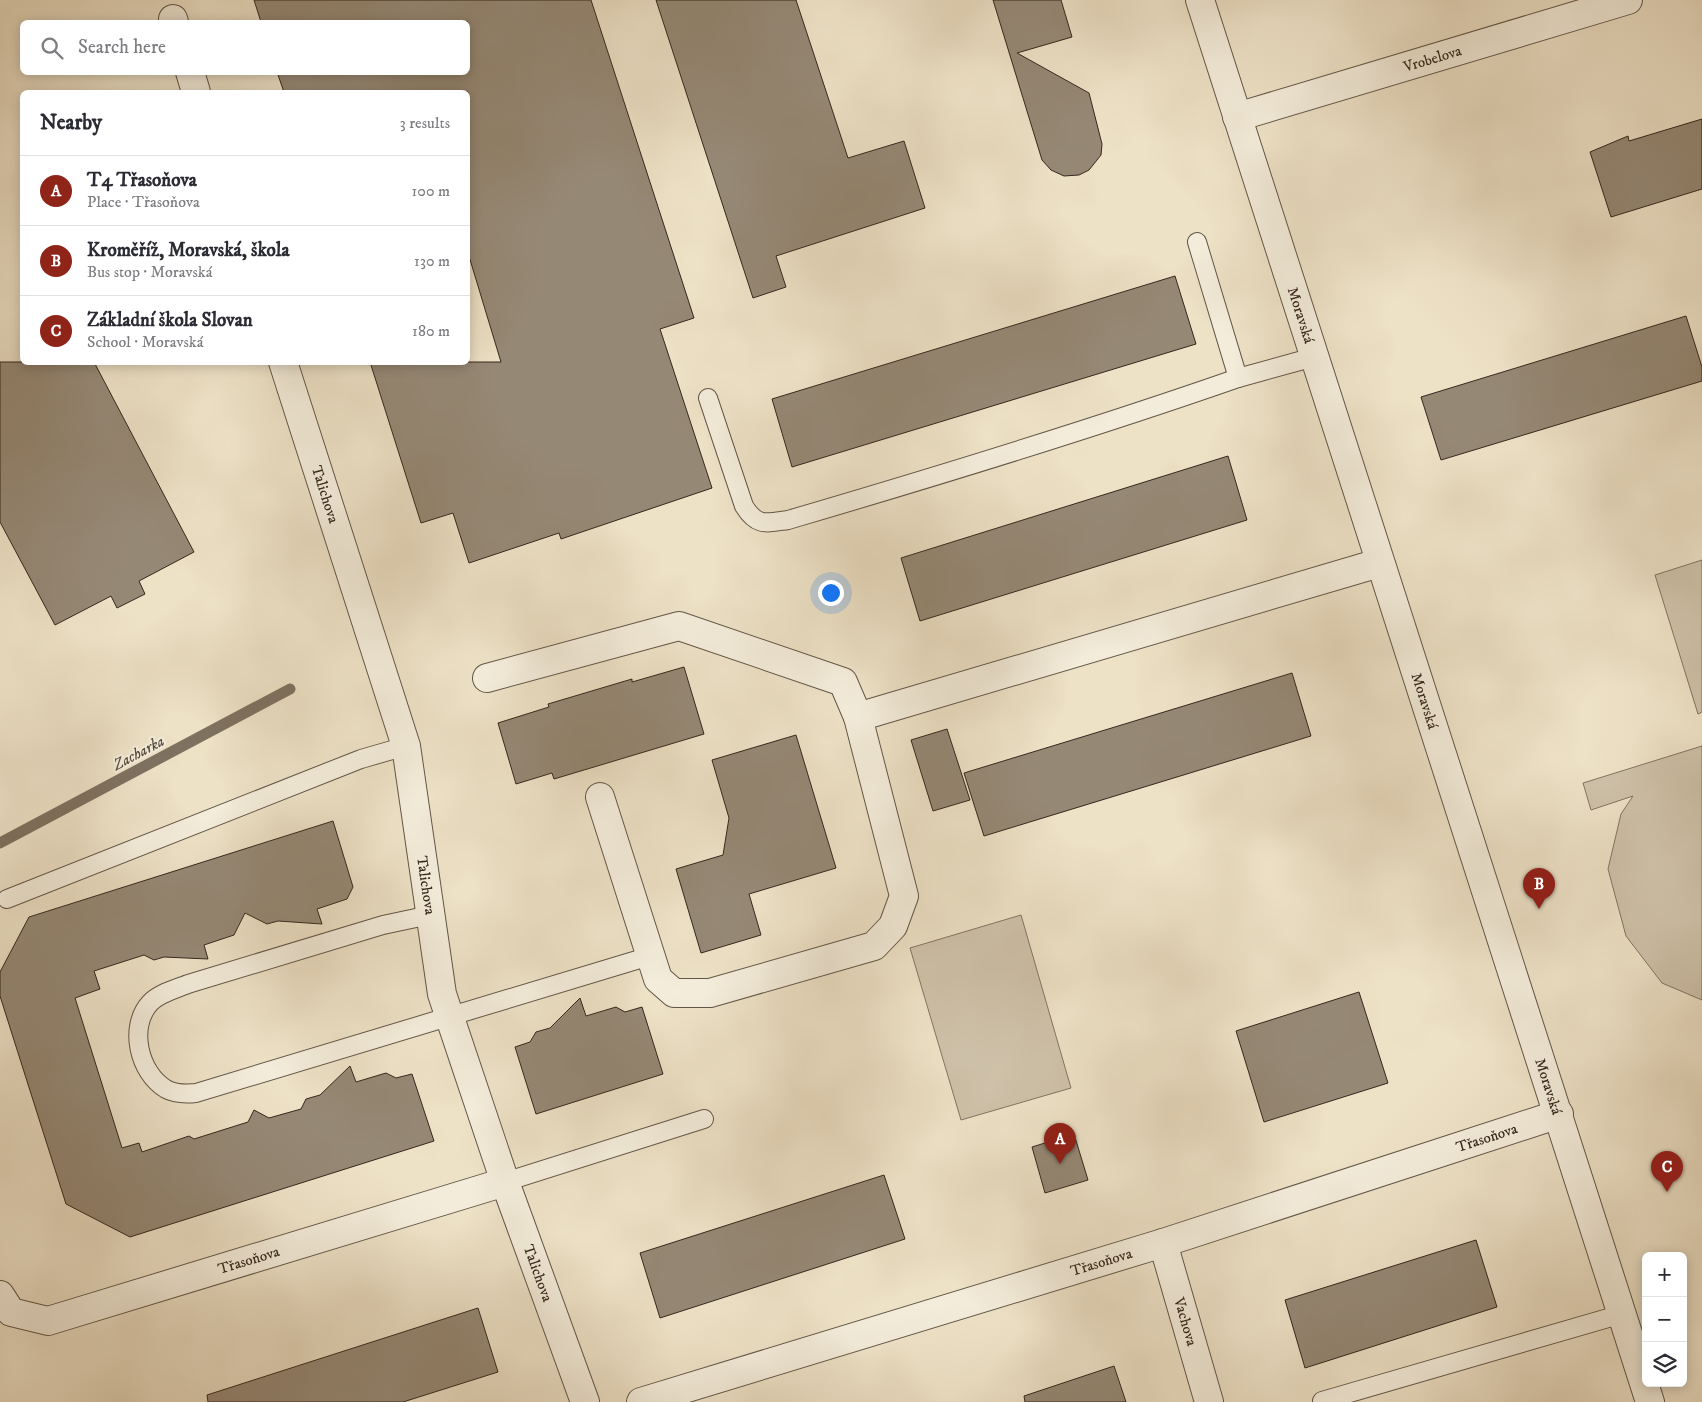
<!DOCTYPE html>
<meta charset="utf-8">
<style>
:root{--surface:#fff;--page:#f2f2f3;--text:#2b2b33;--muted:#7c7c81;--line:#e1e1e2;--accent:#8f2418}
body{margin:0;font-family:"IM FELL DW Pica",serif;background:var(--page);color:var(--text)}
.controls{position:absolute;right:15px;bottom:15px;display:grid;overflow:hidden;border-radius:8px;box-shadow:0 2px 12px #0003}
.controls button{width:45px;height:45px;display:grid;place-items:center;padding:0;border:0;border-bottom:1px solid var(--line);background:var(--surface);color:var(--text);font:25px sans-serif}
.you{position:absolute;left:830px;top:592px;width:18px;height:18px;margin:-12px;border:4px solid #fff;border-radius:50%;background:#1a73e8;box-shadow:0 0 0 8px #1a73e833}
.badge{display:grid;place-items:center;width:32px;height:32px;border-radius:50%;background:var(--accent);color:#fff;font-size:16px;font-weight:700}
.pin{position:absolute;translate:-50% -41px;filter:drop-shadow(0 1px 2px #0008)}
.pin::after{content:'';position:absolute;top:26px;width:18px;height:15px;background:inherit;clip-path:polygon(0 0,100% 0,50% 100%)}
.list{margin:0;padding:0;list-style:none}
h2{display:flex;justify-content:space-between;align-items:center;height:65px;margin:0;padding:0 20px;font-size:21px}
h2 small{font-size:16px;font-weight:400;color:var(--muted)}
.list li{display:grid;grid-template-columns:32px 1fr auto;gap:15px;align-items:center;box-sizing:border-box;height:70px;padding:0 20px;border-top:1px solid var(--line)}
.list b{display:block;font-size:19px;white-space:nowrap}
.list p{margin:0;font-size:16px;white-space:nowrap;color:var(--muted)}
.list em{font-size:16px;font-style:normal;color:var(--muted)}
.icon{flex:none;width:28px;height:28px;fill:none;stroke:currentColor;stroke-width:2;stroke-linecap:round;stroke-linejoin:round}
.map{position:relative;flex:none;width:1702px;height:1402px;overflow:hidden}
.search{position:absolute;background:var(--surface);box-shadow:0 2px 12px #0003;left:20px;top:20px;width:450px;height:55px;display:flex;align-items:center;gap:12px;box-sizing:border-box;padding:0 18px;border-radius:8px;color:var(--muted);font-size:19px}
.panel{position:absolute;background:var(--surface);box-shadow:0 2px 12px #0003;left:20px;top:90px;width:450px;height:275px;border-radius:8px}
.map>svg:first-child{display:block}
.green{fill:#cec1a9;stroke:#827463}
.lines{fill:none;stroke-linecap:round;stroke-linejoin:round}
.stream{stroke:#7e7160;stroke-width:11}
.building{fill:#958875;stroke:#35271d}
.lane-casing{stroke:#635647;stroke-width:20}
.street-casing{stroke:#635647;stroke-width:30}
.lane{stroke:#f3ecda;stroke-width:18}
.street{stroke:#f3ecda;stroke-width:28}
.labels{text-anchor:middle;stroke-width:4;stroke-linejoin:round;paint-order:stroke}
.street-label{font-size:15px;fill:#35271d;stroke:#f3ecda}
.water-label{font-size:16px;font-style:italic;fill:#594c3f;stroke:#f3ecda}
</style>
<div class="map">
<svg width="1702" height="1402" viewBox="0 0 1702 1402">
<rect width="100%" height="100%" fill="#ede1c6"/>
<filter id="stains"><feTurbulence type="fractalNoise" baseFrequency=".004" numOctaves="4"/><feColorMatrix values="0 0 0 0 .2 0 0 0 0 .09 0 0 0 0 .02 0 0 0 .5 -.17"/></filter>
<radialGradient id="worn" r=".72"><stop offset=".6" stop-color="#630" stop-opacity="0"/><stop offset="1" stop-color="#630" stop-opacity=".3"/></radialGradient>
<g class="green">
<path d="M1702,560V712L1698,714L1655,575Z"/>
<path d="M1702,746V1000L1662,983L1626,936L1608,869L1621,814L1633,796L1591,810L1583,783Z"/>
<path d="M1021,915L1071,1088L961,1120L910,948Z"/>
</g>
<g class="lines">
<path class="stream" d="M0,843L290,689"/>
</g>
<g class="building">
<path d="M254,0H591L694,318L660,329L712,488L561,539L559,533L469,563L453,513L421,523L370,362H501L468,253V92H284L277,72H468V22H261Z"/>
<path d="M656,0H796L848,158L904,141L925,208L776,256L786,287L753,298Z"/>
<path d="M993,0H1061L1072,37L1017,53L1089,93L1102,144L1101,155L1089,170L1079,175L1064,176L1051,170L1042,160Z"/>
<path d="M1702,119V189L1611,217L1590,152L1628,136L1629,141Z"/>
<path d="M1175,276L1196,344L792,467L772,399Z"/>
<path d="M1686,316L1702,367V381L1441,460L1421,397Z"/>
<path d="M0,362H94L194,552L139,581L145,594L117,608L111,596L55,625L0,522Z"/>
<path d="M1228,456L1247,520L920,621L901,558Z"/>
<path d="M684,667L704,734L554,779L552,773L516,784L498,723L549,707L548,704L632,679V682Z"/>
<path d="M1292,673L1311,736L984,836L964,773Z"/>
<path d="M947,729L970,800L933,811L911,740Z"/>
<path d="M796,735L836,868L749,894L761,935L701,953L676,869L723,855L729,818L712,760Z"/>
<path d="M333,821L353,887L347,899L317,909L322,924L278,921L267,924L245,913L234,935L204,945L208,959L164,957L154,960L144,955L94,971L100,989L75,998L122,1148L139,1143L142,1152L189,1136L194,1139L248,1122L254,1110L269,1118L301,1109L306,1099L320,1095L350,1066L356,1082L386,1073L396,1078L412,1074L434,1141L130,1237L66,1204L0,996V972L29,917Z"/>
<path d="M1359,992L1388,1083L1264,1122L1236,1031Z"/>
<path d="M580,998L586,1016L616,1007L625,1012L642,1007L663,1074L536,1114L515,1047L530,1042L536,1032L550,1028Z"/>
<path d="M1074,1134L1088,1180L1045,1193L1032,1147Z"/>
<path d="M884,1175L905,1239L660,1318L640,1253Z"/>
<path d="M1476,1240L1497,1307L1305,1368L1285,1300Z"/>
<path d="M478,1308L498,1372L403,1402H208L207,1395Z"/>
<path d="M1114,1366L1126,1402H1025L1024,1396Z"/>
</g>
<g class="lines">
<g class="lane-casing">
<g id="lane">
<path d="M1197,242L1238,378L1314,357"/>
<path d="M708,398L744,506C757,527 766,523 788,520C938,476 1089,430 1238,378"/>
<path d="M7,899L361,759L406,746"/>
<path d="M430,915L383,925L188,984C176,989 159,993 150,1003C128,1027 139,1073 166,1089C175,1094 186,1094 196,1093L650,956"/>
<path d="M505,1182L704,1119"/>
<path d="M1322,1401L1622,1314"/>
</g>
</g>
<g class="street-casing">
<g id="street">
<path id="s1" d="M1200,0L1650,1402"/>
<path d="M173,19L174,22"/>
<path d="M190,72L196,92"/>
<path id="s2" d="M1237,117L1628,0"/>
<path id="s3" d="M283,362L406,746L442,994L505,1182L585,1402"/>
<path d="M487,678L679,626L843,682L858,717"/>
<path d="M600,797L658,979L674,993H710L874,946L893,926L904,896L858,717L1379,563"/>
<path id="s4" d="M1163,1243L1209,1402"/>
<path id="s5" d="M0,1295L11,1312L48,1321L505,1182"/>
<path id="s6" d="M641,1402L1163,1243L1559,1114"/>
</g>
</g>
<use href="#lane" class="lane"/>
<use href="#street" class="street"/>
</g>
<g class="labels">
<g class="street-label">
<text dy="5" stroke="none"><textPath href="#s2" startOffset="204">Vrobelova</textPath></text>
<text dy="5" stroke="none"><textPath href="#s1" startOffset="331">Moravská</textPath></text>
<text dy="5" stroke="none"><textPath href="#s3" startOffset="139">Talichova</textPath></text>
<text dy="5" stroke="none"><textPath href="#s1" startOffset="736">Moravská</textPath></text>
<text dy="5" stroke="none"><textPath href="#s3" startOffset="544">Talichova</textPath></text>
<text dy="5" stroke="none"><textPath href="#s1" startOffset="1141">Moravská</textPath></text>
<text dy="5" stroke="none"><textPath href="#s6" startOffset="886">Třasoňova</textPath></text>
<text dy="5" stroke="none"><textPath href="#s5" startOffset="268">Třasoňova</textPath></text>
<text dy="5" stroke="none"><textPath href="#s6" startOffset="481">Třasoňova</textPath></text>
<text dy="5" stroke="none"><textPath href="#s3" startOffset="949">Talichova</textPath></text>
<text dy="5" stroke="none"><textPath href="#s4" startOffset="82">Vachova</textPath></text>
</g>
<g class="water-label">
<text transform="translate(138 752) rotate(-28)" y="6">Zacharka</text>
</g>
</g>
<rect width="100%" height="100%" filter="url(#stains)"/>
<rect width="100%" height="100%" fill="url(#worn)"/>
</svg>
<div class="controls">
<button>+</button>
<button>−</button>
<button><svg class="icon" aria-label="layers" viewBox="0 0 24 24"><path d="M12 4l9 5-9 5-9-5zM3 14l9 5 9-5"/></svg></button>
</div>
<div class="you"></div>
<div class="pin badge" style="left:1060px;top:1164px">A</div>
<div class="pin badge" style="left:1539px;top:909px">B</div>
<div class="pin badge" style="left:1667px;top:1192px">C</div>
<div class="search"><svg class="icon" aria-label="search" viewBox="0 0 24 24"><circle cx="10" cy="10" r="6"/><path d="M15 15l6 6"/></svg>Search here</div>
<section class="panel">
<h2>Nearby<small>3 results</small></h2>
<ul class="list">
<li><span class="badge">A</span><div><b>T4 Třasoňova</b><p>Place · Třasoňova</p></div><em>100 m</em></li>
<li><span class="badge">B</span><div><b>Kroměříž, Moravská, škola</b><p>Bus stop · Moravská</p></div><em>130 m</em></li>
<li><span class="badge">C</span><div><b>Základní škola Slovan</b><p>School · Moravská</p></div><em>180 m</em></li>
</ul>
</section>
</div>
